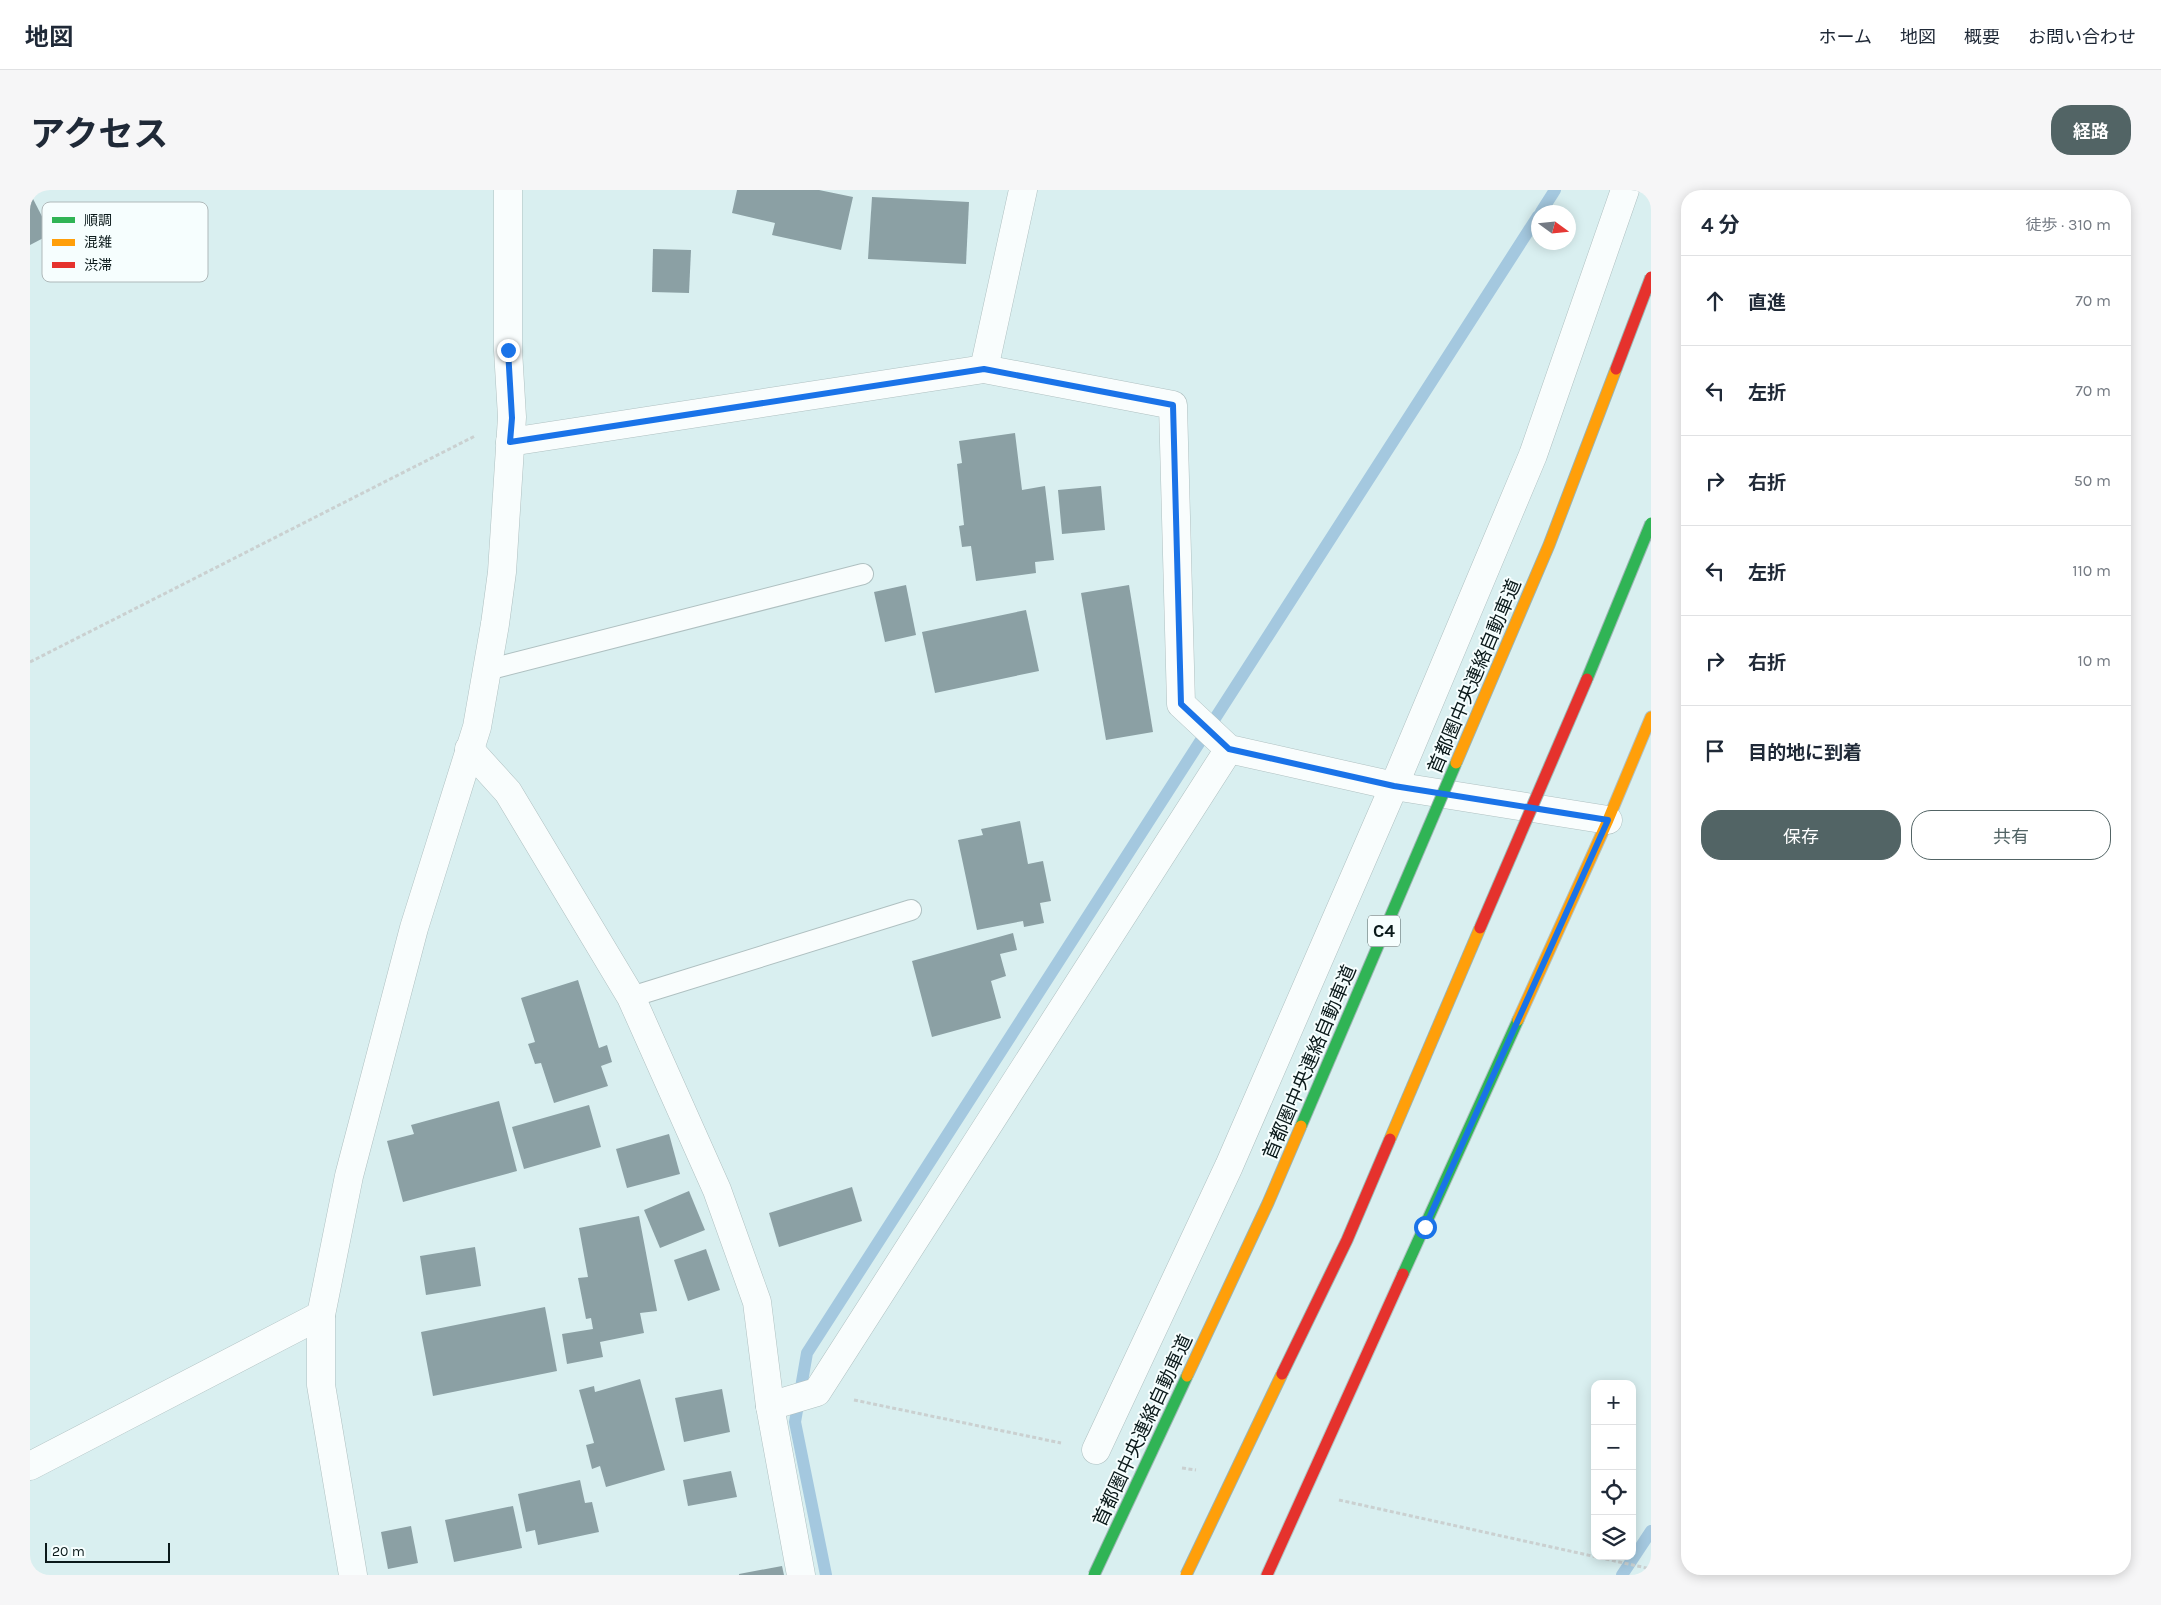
<!DOCTYPE html>
<html lang="ja">
<meta charset="utf-8">
<style>
:root{--surface:#fff;--page:#f6f6f7;--text:#1f2937;--muted:#747a83;--line:#e0e1e3;--accent:#526465}
body{margin:0;font-family:Karla,"Noto Sans JP",sans-serif;background:var(--page);color:var(--text)}
.controls{position:absolute;right:15px;bottom:15px;display:grid;overflow:hidden;border-radius:10px;box-shadow:0 2px 12px #0003}
.controls button{width:45px;height:45px;display:grid;place-items:center;padding:0;border:0;border-bottom:1px solid var(--line);background:var(--surface);color:var(--text);font:25px sans-serif}
.compass{position:absolute;left:1501px;top:15px;width:45px;height:45px;border-radius:50%;background:var(--surface);box-shadow:0 2px 12px #0003;rotate:105deg}
.scale{position:absolute;left:15px;bottom:12px;width:125px;box-sizing:border-box;padding-left:5px;border:2px solid #0a191a;border-top:0;font-size:14px;line-height:18px;white-space:nowrap;color:#0a191a;-webkit-text-stroke:4px #f6fefe;paint-order:stroke}
.stop{position:absolute;width:15px;height:15px;margin:-11px;border:4px solid #1a73e8;border-radius:50%;background:#fff}
.stop.end{background:#1a73e8;border-color:#fff;box-shadow:0 1px 5px #0008}
.list{margin:0;padding:0;list-style:none}
h2{display:flex;justify-content:space-between;align-items:center;height:65px;margin:0;padding:0 20px;font-size:21px}
h2 small{font-size:16px;font-weight:400;color:var(--muted)}
.list li{display:grid;grid-template-columns:32px 1fr auto;gap:15px;align-items:center;box-sizing:border-box;height:90px;padding:0 20px;border-top:1px solid var(--line)}
.list b{display:block;font-size:19px;white-space:nowrap}
.list em{font-size:16px;font-style:normal;color:var(--muted)}
.actions{display:flex;gap:10px;padding:15px 20px}
.actions a{flex:1;padding:11px 0;border:1px solid var(--accent);border-radius:20px;text-align:center;font-size:18px;color:var(--accent)}
.actions .main{background:var(--accent);color:#fff}
.icon{flex:none;width:28px;height:28px;fill:none;stroke:currentColor;stroke-width:2;stroke-linecap:round;stroke-linejoin:round}
.map{position:relative;flex:none;width:1621px;height:1385px;overflow:hidden;border-radius:20px}
header{display:flex;align-items:center;gap:30px;box-sizing:border-box;height:70px;padding:0 25px;background:var(--surface);border-bottom:1px solid var(--line)}
header strong{font-size:24px}
nav{display:flex;gap:28px;margin-inline-start:auto;font-size:18px}
.intro{display:flex;align-items:center;justify-content:space-between;box-sizing:border-box;height:120px;padding:0 30px}
h1{margin:0;font-size:35px}
.button{padding:12px 22px;border-radius:20px;background:var(--accent);color:#fff;font-size:18px;font-weight:700}
main{display:flex;gap:30px;padding:0 30px}
aside{flex:1;background:var(--surface);border-radius:20px;box-shadow:0 2px 12px #0003}
.map>svg:first-child{display:block}
.lines{fill:none;stroke-linecap:round;stroke-linejoin:round}
.stream{stroke:#a4c8df;stroke-width:12}
.building{fill:#8ba0a4}
.lane-casing{stroke:#afc0c1;stroke-width:22}
.street-casing{stroke:#afc0c1;stroke-width:29}
.fast-casing{stroke:#afc0c1;stroke-width:13}
.slow-casing{stroke:#afc0c1;stroke-width:13}
.jam-casing{stroke:#afc0c1;stroke-width:13}
.path{stroke:#cad0d0;stroke-width:3;stroke-dasharray:4 2.5;stroke-linecap:butt}
.lane{stroke:#f9fdfd;stroke-width:20}
.street{stroke:#f9fdfd;stroke-width:28}
.fast{stroke:#30b455;stroke-width:11}
.slow{stroke:#ff9f0a;stroke-width:11}
.jam{stroke:#e5322d;stroke-width:11}
.fast-bridge-casing{stroke:#9bb4b2;stroke-width:13;stroke-linecap:butt}
.slow-bridge-casing{stroke:#9bb4b2;stroke-width:13;stroke-linecap:butt}
.jam-bridge-casing{stroke:#9bb4b2;stroke-width:13;stroke-linecap:butt}
.fast-bridge{stroke:#30b455;stroke-width:11}
.slow-bridge{stroke:#ff9f0a;stroke-width:11}
.jam-bridge{stroke:#e5322d;stroke-width:11}
.route{stroke:#1a73e8;stroke-width:6}
.labels{text-anchor:middle;stroke-width:4;stroke-linejoin:round;paint-order:stroke}
.shield{fill:#f6fefe;stroke:#515e5e;stroke-width:1}
.shield-label{font-size:18px;font-weight:bold;fill:#0a191a}
.street-label{font-size:19px;fill:#0a191a;stroke:#f6fefe}
.key{fill:#f6fefe;stroke:#afb9ba;stroke-width:1}
.key-label{font-size:14px;fill:#0a191a}
</style>
<header>
<strong>地図</strong>
<nav><a>ホーム</a><a>地図</a><a>概要</a><a>お問い合わせ</a></nav>
</header>
<div class="intro"><h1>アクセス</h1><a class="button">経路</a></div>
<main>
<div class="map">
<svg width="1621" height="1385" viewBox="0 0 1621 1385">
<rect width="100%" height="100%" fill="#d9eff0"/>
<g class="lines">
<g class="stream">
<path d="M1511,22L1525,0"/>
<path d="M796,1385L765,1232L777,1163L1508,26"/>
<path d="M1592,1385L1621,1341"/>
</g>
</g>
<g class="building">
<path d="M707,0H789L823,7L811,60L742,45L745,33L702,23Z"/>
<path d="M0,3L21,44L0,55Z"/>
<path d="M842,7L939,12L936,74L838,69Z"/>
<path d="M623,59L661,60L659,103L622,102Z"/>
<path d="M985,243L992,300L1015,296L1024,370L1005,372L1006,383L946,391L941,356L932,357L929,336L934,335L927,274L932,273L929,251Z"/>
<path d="M1071,296L1075,340L1032,344L1028,300Z"/>
<path d="M876,395L886,445L855,452L844,402Z"/>
<path d="M1099,395L1123,542L1076,550L1051,403Z"/>
<path d="M996,420L1009,481L905,503L892,442Z"/>
<path d="M990,631L998,674L1013,671L1021,711L1010,713L1014,733L994,737L993,731L947,740L928,650L953,645L951,639Z"/>
<path d="M983,743L987,760L970,764L976,786L961,791L971,828L902,847L882,771Z"/>
<path d="M548,790L569,858L577,855L582,872L571,876L578,896L524,913L511,873L505,874L498,854L505,852L491,808Z"/>
<path d="M469,911L487,981L373,1012L357,951L384,944L381,935Z"/>
<path d="M559,915L571,957L494,979L482,937Z"/>
<path d="M639,944L650,984L597,998L586,959Z"/>
<path d="M822,997L832,1031L749,1057L739,1023Z"/>
<path d="M659,1001L675,1040L630,1058L614,1020Z"/>
<path d="M609,1026L627,1121L610,1123L614,1143L570,1152L573,1167L537,1174L532,1144L563,1139L561,1128L556,1129L548,1088L558,1087L549,1038Z"/>
<path d="M445,1057L451,1096L396,1105L390,1066Z"/>
<path d="M676,1059L690,1100L658,1111L644,1070Z"/>
<path d="M515,1117L527,1181L403,1206L391,1142Z"/>
<path d="M610,1189L635,1280L576,1297L570,1276L562,1279L556,1255L564,1253L549,1200L564,1196L565,1202Z"/>
<path d="M692,1199L700,1242L654,1252L645,1208Z"/>
<path d="M701,1281L707,1307L658,1316L653,1290Z"/>
<path d="M550,1290L555,1313L562,1312L569,1342L508,1355L505,1340L496,1342L488,1304Z"/>
<path d="M483,1316L492,1358L424,1372L415,1330Z"/>
<path d="M381,1336L388,1373L358,1379L351,1342Z"/>
<path d="M752,1376L754,1385H709V1384Z"/>
</g>
<g class="lines">
<g class="lane-casing">
<g id="lane">
<path d="M457,480L833,384"/>
<path d="M601,807L881,720"/>
</g>
</g>
<g class="street-casing">
<g id="street">
<path d="M954,179L993,0"/>
<path d="M480,252L954,179L1143,215L1151,514L1199,559L1364,596L1578,630"/>
<path d="M439,559L478,602L601,807L687,1000L727,1112L740,1216L771,1385"/>
<path d="M740,1216L787,1202L1199,559"/>
<path d="M1066,1260L1199,976L1364,596L1503,265L1595,0"/>
<path d="M0,1276L291,1125"/>
<path d="M323,1385L291,1195V1125L319,986L384,738L447,537L465,434L472,382L482,227L478,160V0"/>
</g>
</g>
<g class="fast-casing">
<path id="fast" d="M1373,1084L1488,830"/>
</g>
<g class="slow-casing">
<path id="slow" d="M1488,830L1578,630L1621,527"/>
</g>
<g class="jam-casing">
<path id="jam" d="M1237,1385L1373,1084"/>
</g>
<g class="path">
<path d="M0,472L445,246"/>
<path d="M824,1210L1031,1253"/>
<path d="M1152,1278L1166,1280"/>
<path d="M1309,1310L1621,1379"/>
</g>
<use href="#lane" class="lane"/>
<use href="#street" class="street"/>
<use href="#fast" class="fast"/>
<use href="#slow" class="slow"/>
<use href="#jam" class="jam"/>
<g class="fast-bridge-casing">
<g id="fast-bridge">
<path d="M1557,489L1621,333"/>
<path d="M1271,936L1426,573"/>
<path d="M1064,1385L1157,1186"/>
</g>
</g>
<g class="slow-bridge-casing">
<g id="slow-bridge">
<path d="M1426,573L1519,355L1586,179"/>
<path d="M1360,949L1450,738"/>
<path d="M1157,1186L1238,1013L1271,936"/>
<path d="M1156,1385L1252,1184"/>
</g>
</g>
<g class="jam-bridge-casing">
<g id="jam-bridge">
<path d="M1586,179L1621,87"/>
<path d="M1450,738L1557,489"/>
<path d="M1252,1184L1317,1050L1360,949"/>
</g>
</g>
<use href="#fast-bridge" class="fast-bridge"/>
<use href="#slow-bridge" class="slow-bridge"/>
<use href="#jam-bridge" class="jam-bridge"/>
</g>
<g class="lines">
<path class="route" d="M478,160L482,228L480,252L954,179L1143,215L1151,514L1199,559L1364,596L1578,630L1395,1037"/>
</g>
<g class="labels">
<rect class="shield" x="1338" y="725.5" width="32" height="31" rx="4"/>
<g class="shield-label">
<text x="1354" y="747">C4</text>
</g>
<g class="street-label">
<text transform="translate(1444 486) rotate(-67)" y="7">首都圏中央連絡自動車道</text>
<text transform="translate(1279 872) rotate(-67)" y="7">首都圏中央連絡自動車道</text>
<text transform="translate(1112 1240) rotate(-65)" y="7">首都圏中央連絡自動車道</text>
</g>
</g>
<rect x="12" y="12" width="166" height="80" rx="8" class="key"/>
<rect x="22" y="27" width="23" height="6" fill="#30b455"/>
<rect x="22" y="49" width="23" height="7" fill="#ff9f0a"/>
<rect x="22" y="72" width="23" height="6" fill="#e5322d"/>
<g class="key-label">
<text x="54" y="35">順調</text>
<text x="54" y="57">混雑</text>
<text x="54" y="80">渋滞</text>
</g>
</svg>
<div class="controls">
<button>+</button>
<button>−</button>
<button><svg class="icon" aria-label="locate" viewBox="0 0 24 24"><circle cx="12" cy="12" r="6"/><path d="M12 2v4M12 18v4M2 12h4M18 12h4"/></svg></button>
<button><svg class="icon" aria-label="layers" viewBox="0 0 24 24"><path d="M12 4l9 5-9 5-9-5zM3 14l9 5 9-5"/></svg></button>
</div>
<svg class="compass" viewBox="-18 -18 36 36"><path d="M0-13l5 13h-10z" fill="#e53935"/><path d="M0 13l5-13h-10z" fill="#747a83"/></svg>
<div class="scale">20 m</div>
<div class="stop" style="left:1395px;top:1037px"></div>
<div class="stop end" style="left:478px;top:160px"></div>
</div>
<aside>
<h2>4 分<small>徒歩 · 310 m</small></h2>
<ul class="list">
<li><svg class="icon" aria-label="ahead" viewBox="0 0 24 24"><path d="M12 20V5M6 11l6-6 6 6"/></svg><div><b>直進</b></div><em>70 m</em></li>
<li><svg class="icon" aria-label="left" viewBox="0 0 24 24"><path d="M17 20v-9H6M10 6l-5 5 5 5"/></svg><div><b>左折</b></div><em>70 m</em></li>
<li><svg class="icon" aria-label="right" viewBox="0 0 24 24"><path d="M7 20v-9h11M14 6l5 5-5 5"/></svg><div><b>右折</b></div><em>50 m</em></li>
<li><svg class="icon" aria-label="left" viewBox="0 0 24 24"><path d="M17 20v-9H6M10 6l-5 5 5 5"/></svg><div><b>左折</b></div><em>110 m</em></li>
<li><svg class="icon" aria-label="right" viewBox="0 0 24 24"><path d="M7 20v-9h11M14 6l5 5-5 5"/></svg><div><b>右折</b></div><em>10 m</em></li>
<li><svg class="icon" aria-label="arrive" viewBox="0 0 24 24"><path d="M6 21V4h12l-3 4 3 4H6"/></svg><div><b>目的地に到着</b></div></li>
</ul>
<div class="actions"><a class="main">保存</a><a>共有</a></div>
</aside>
</main>
